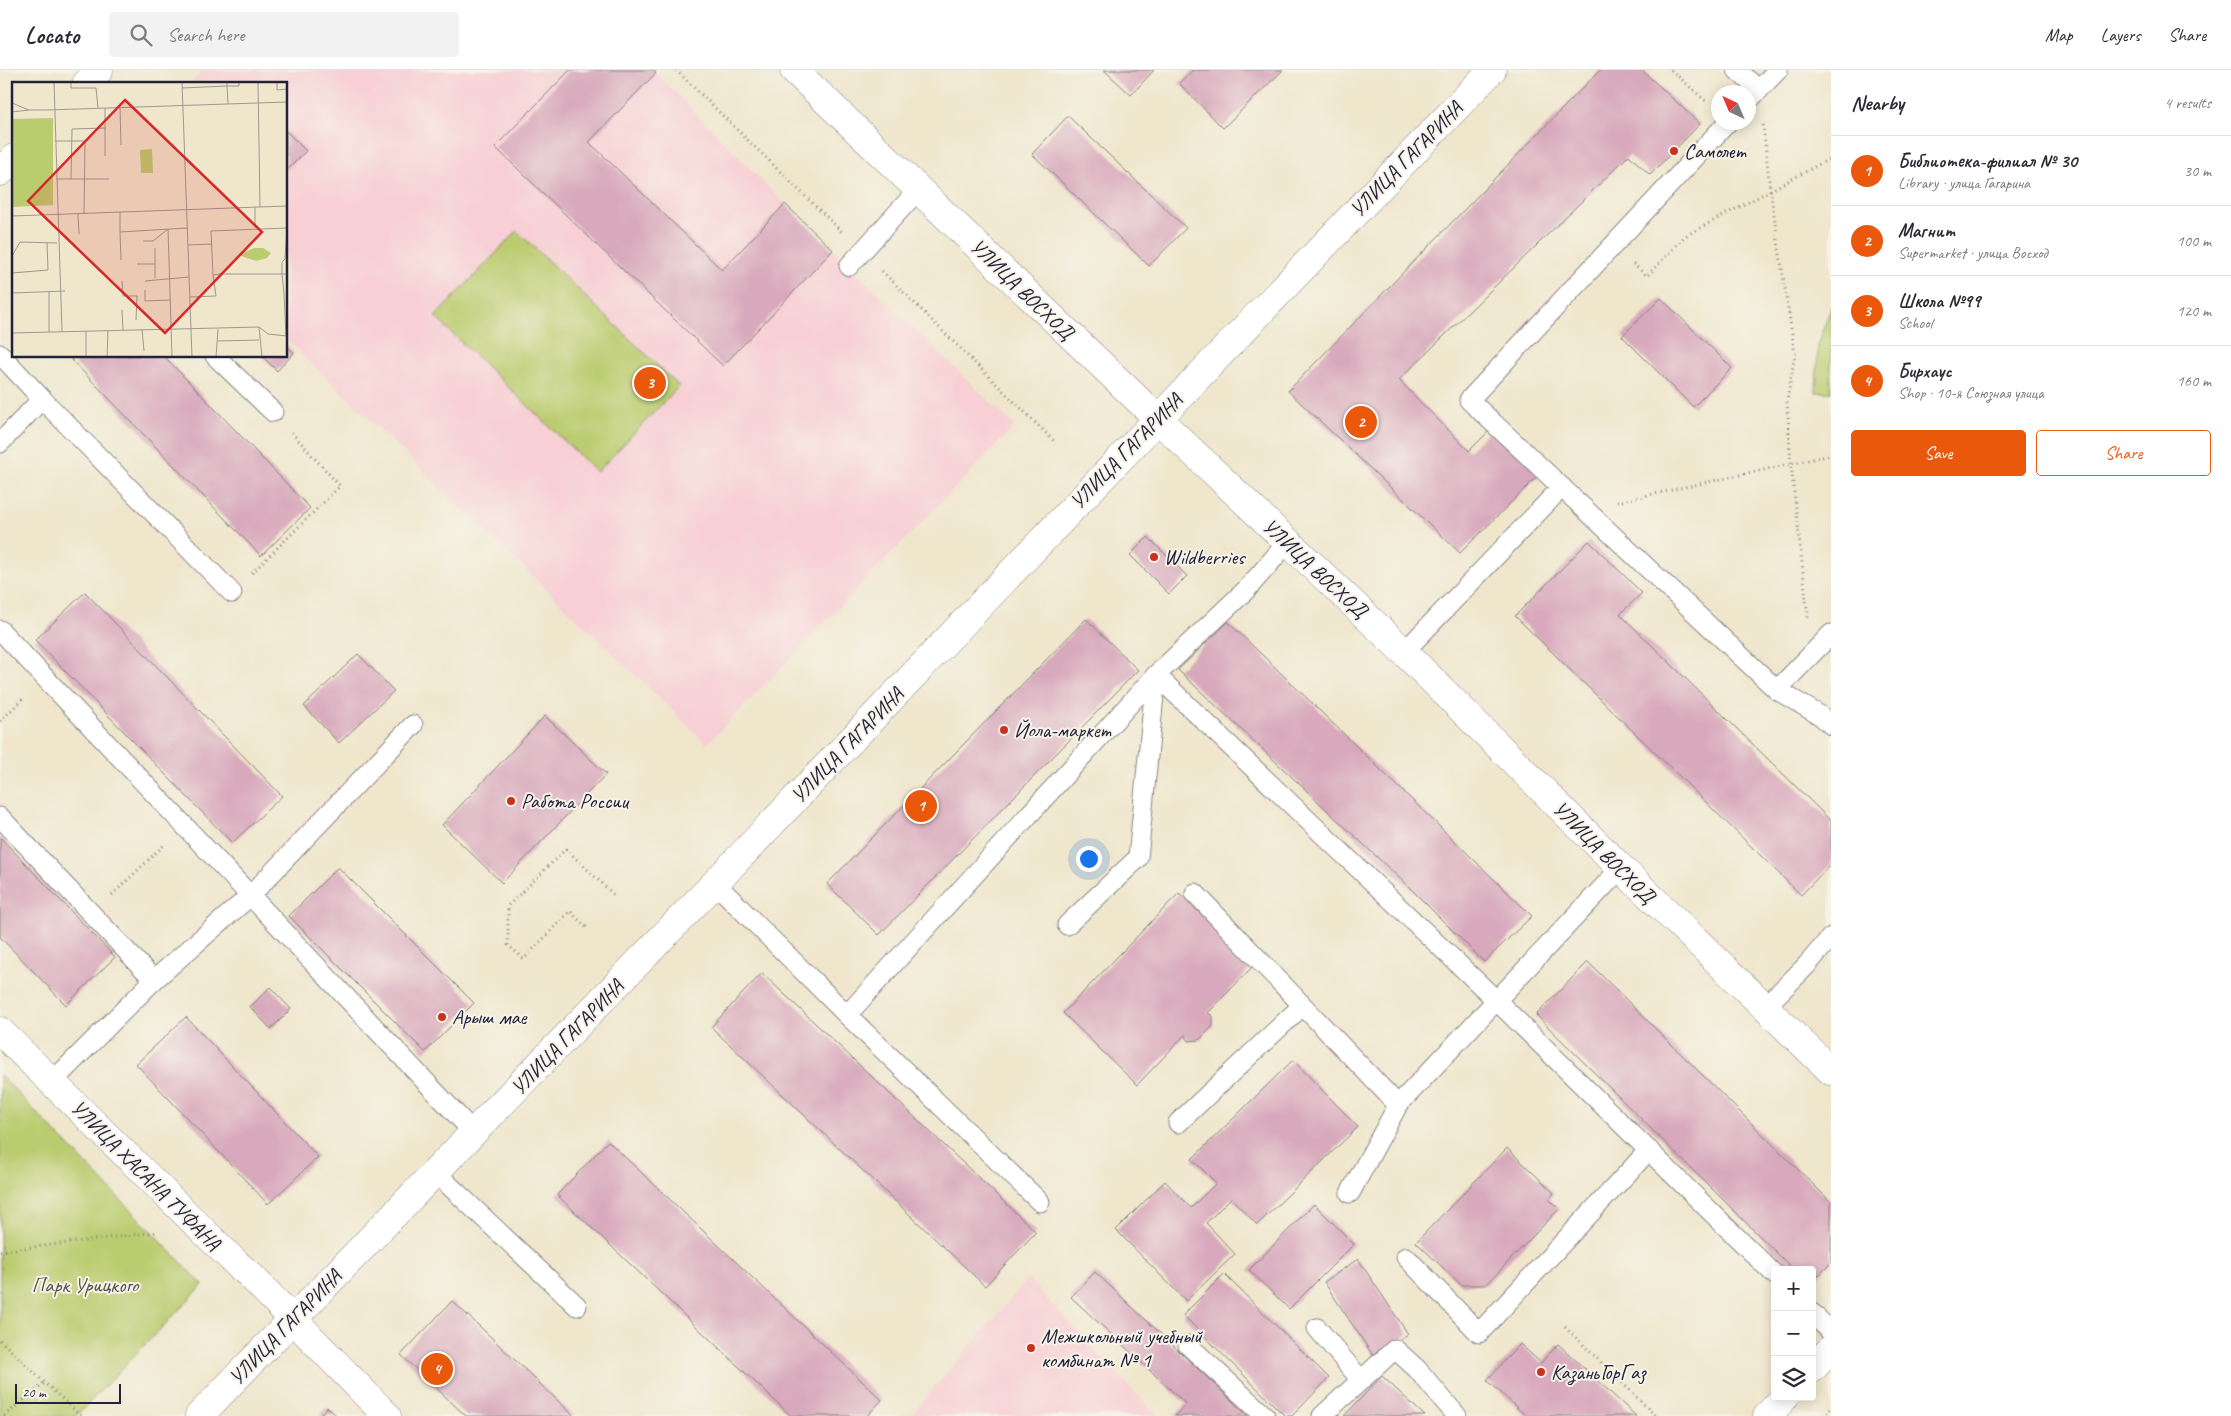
<!DOCTYPE html>
<meta charset="utf-8">
<style>
:root{--surface:#fff;--page:#f2f2f3;--text:#2b2b33;--muted:#7c7c81;--line:#e1e1e2;--accent:#ea580c}
body{margin:0;font-family:Caveat,sans-serif;background:var(--page);color:var(--text)}
.controls{position:absolute;right:15px;bottom:15px;display:grid;overflow:hidden;border-radius:5px;box-shadow:0 2px 12px #0003}
.controls button{width:45px;height:45px;display:grid;place-items:center;padding:0;border:0;border-bottom:1px solid var(--line);background:var(--surface);color:var(--text);font:25px sans-serif}
.compass{position:absolute;left:1711px;top:15px;width:45px;height:45px;border-radius:50%;background:var(--surface);box-shadow:0 2px 12px #0003;rotate:316deg}
.scale{position:absolute;left:15px;bottom:12px;width:106px;box-sizing:border-box;padding-left:5px;border:2px solid #22223b;border-top:0;font-size:14px;line-height:18px;white-space:nowrap;color:#22223b;-webkit-text-stroke:4px #f7f3e8;paint-order:stroke}
.you{position:absolute;left:1088px;top:788px;width:18px;height:18px;margin:-12px;border:4px solid #fff;border-radius:50%;background:#1a73e8;box-shadow:0 0 0 8px #1a73e833}
.badge{display:grid;place-items:center;width:32px;height:32px;border-radius:50%;background:var(--accent);color:#fff;font-size:16px;font-weight:700}
.pin{position:absolute;translate:-50% -50%;border:2px solid #fff;box-shadow:0 1px 5px #0006}
.list{margin:0;padding:0;list-style:none}
h2{display:flex;justify-content:space-between;align-items:center;height:65px;margin:0;padding:0 20px;font-size:21px}
h2 small{font-size:16px;font-weight:400;color:var(--muted)}
.list li{display:grid;grid-template-columns:32px 1fr auto;gap:15px;align-items:center;box-sizing:border-box;height:70px;padding:0 20px;border-top:1px solid var(--line)}
.list b{display:block;font-size:19px;white-space:nowrap}
.list p{margin:0;font-size:16px;white-space:nowrap;color:var(--muted)}
.list em{font-size:16px;font-style:normal;color:var(--muted)}
.actions{display:flex;gap:10px;padding:15px 20px}
.actions a{flex:1;padding:11px 0;border:1px solid var(--accent);border-radius:5px;text-align:center;font-size:18px;color:var(--accent)}
.actions .main{background:var(--accent);color:#fff}
.icon{flex:none;width:28px;height:28px;fill:none;stroke:currentColor;stroke-width:2;stroke-linecap:round;stroke-linejoin:round}
.map{position:relative;flex:none;width:1831px;height:1346px;overflow:hidden}
header{display:flex;align-items:center;gap:30px;box-sizing:border-box;height:70px;padding:0 25px;background:var(--surface);border-bottom:1px solid var(--line)}
header strong{font-size:24px}
nav{display:flex;gap:28px;margin-inline-start:auto;font-size:18px}
.search{width:350px;height:45px;background:var(--page);display:flex;align-items:center;gap:12px;box-sizing:border-box;padding:0 18px;border-radius:5px;color:var(--muted);font-size:19px}
main{display:flex}
aside{flex:1;background:var(--surface)}
.map>svg:first-child{display:block}
.built{fill:#f7cfd4}
.green{fill:#bbcc6f;stroke:#6e7755}
.building{fill:#d8a9bc}
.lines{fill:none;stroke-linecap:round;stroke-linejoin:round}
.service-casing{stroke:#888484;stroke-width:21}
.minor-casing{stroke:#888484;stroke-width:29}
.tertiary-casing{stroke:#888484;stroke-width:29}
.path{stroke:#888484;stroke-width:3;stroke-dasharray:1 4;stroke-linecap:butt}
.service{stroke:#fff;stroke-width:19}
.minor{stroke:#fff;stroke-width:28}
.tertiary{stroke:#fff;stroke-width:28}
.poi-dot{fill:#c8321e;stroke:#f7f3e8;stroke-width:2}
.labels{text-anchor:middle;stroke-width:4;stroke-linejoin:round;paint-order:stroke}
.poi-label{font-size:21px;fill:#22223b;stroke:#f7f3e8;text-anchor:start}
.street-label{font-size:21px;fill:#22223b;stroke:#f7f3e8}
.park-label{font-size:21px;fill:#50554b;stroke:#f7f3e8}
.inset-road{fill:none;stroke:#9d9892;stroke-width:1}
.view{fill:#d62828;fill-opacity:0.15;stroke:#d62828;stroke-width:2.5}
.inset-edge{fill:none;stroke:#22223b;stroke-width:2.5}
</style>
<header>
<strong>Locato</strong>
<div class="search"><svg class="icon" aria-label="search" viewBox="0 0 24 24"><circle cx="10" cy="10" r="6"/><path d="M15 15l6 6"/></svg>Search here</div>
<nav><a>Map</a><a>Layers</a><a>Share</a></nav>
</header>
<main>
<div class="map">
<svg width="1831" height="1346" viewBox="0 0 1831 1346">
<rect width="100%" height="100%" fill="#f7f3e8"/>
<filter id="ink" filterUnits="userSpaceOnUse"><feTurbulence type="fractalNoise" baseFrequency=".02" numOctaves="2"/><feDisplacementMap in="SourceGraphic" scale="10" xChannelSelector="R" yChannelSelector="G"/><feConvolveMatrix kernelMatrix="1 2 1 2 8 2 1 2 1" color-interpolation-filters="sRGB"/></filter>
<filter id="wash" filterUnits="userSpaceOnUse"><feTurbulence type="fractalNoise" baseFrequency=".0096" numOctaves="4" result="noise"/><feDisplacementMap in="SourceGraphic" scale="20" xChannelSelector="R" yChannelSelector="G"/><feGaussianBlur stdDeviation="1.12" result="paint"/><feColorMatrix in="noise" values="0 0 0 0 0 0 0 0 0 0 0 0 0 0 0 0 0 1.4 0 .05"/><feComposite in="paint" operator="in"/></filter>
<g filter="url(#wash)">
<rect width="100%" height="100%" fill="#efe6cc"/>
<g class="built">
<path d="M204,0H653L785,134L1015,356L707,674L286,269V14H190Z"/>
<path d="M1028,1209L1157,1346H910Z"/>
</g>
<g class="green">
<path d="M517,161L679,316L597,402L435,247Z"/>
<path d="M1831,237V322H1816L1818,275Z"/>
<path d="M0,1005L203,1215L76,1346H0Z"/>
</g>
<g id="blocks">
<g class="building">
<path d="M570,0H653L656,3L589,72L722,200L785,134L833,180L723,296L495,77Z"/>
<path d="M1104,0H1154L1131,25Z"/>
<path d="M1193,0H1283L1223,58L1179,13Z"/>
<path d="M1600,0H1642L1700,54L1650,105L1629,85L1399,310L1469,381L1491,359L1541,403L1460,483L1288,321Z"/>
<path d="M1068,46L1186,158L1149,196L1032,84Z"/>
<path d="M286,61L306,81L286,101Z"/>
<path d="M1661,228L1732,298L1693,337L1622,266Z"/>
<path d="M286,275L294,283L277,301L262,286H286Z"/>
<path d="M68,286H164L310,438L261,486Z"/>
<path d="M1148,467L1187,506L1169,524L1130,485Z"/>
<path d="M1589,471L1642,523L1620,544L1831,751V794L1801,825L1515,546Z"/>
<path d="M85,522L282,726L232,773L35,570Z"/>
<path d="M1086,549L1138,600L879,865L827,814Z"/>
<path d="M1228,552L1532,846L1484,892L1411,819L1178,600Z"/>
<path d="M358,584L394,621L339,673L304,636Z"/>
<path d="M545,646L606,704L502,813L442,755Z"/>
<path d="M0,767L115,887L66,935L0,867Z"/>
<path d="M338,797L474,933L425,982L289,846Z"/>
<path d="M1179,823L1254,895L1208,943L1213,946V956L1199,970L1189,971L1185,965L1137,1015L1063,943Z"/>
<path d="M1588,892L1831,1132V1193L1812,1212V1200H1794L1536,945Z"/>
<path d="M762,903L1036,1162L985,1216L711,957Z"/>
<path d="M270,917L291,939L271,959L250,937Z"/>
<path d="M186,947L318,1087L268,1134L136,994Z"/>
<path d="M1293,990L1358,1057L1257,1155L1231,1128L1206,1153L1235,1184L1186,1231L1116,1160L1165,1111L1191,1138L1216,1113L1192,1089Z"/>
<path d="M608,1071L882,1330L867,1346H791L557,1125Z"/>
<path d="M1507,1078L1554,1123L1549,1129L1559,1139L1486,1215H1461L1416,1172Z"/>
<path d="M1314,1134L1354,1174L1289,1239L1249,1200Z"/>
<path d="M1358,1189L1408,1264L1374,1287L1324,1212Z"/>
<path d="M1095,1202L1248,1346H1175L1186,1334L1071,1227Z"/>
<path d="M1224,1204L1329,1308L1292,1346H1285L1183,1245Z"/>
<path d="M452,1231L477,1254L574,1346H466L401,1285Z"/>
<path d="M1520,1274L1541,1293L1558,1274L1636,1346H1526L1487,1310Z"/>
<path d="M1382,1306L1425,1346H1344Z"/>
<path d="M327,1337L337,1346H319Z"/>
</g>
</g>
</g>
<g filter="url(#ink)">
<use href="#blocks" fill-opacity="0" stroke="#888484" stroke-width="1"/>
<g class="lines">
<g class="service-casing">
<g id="service">
<path d="M1737,0L1759,20"/>
<path d="M1748,31L1778,0"/>
<path d="M1728,52L1469,330L1777,620L1831,564"/>
<path d="M849,196L919,119"/>
<path d="M0,284L42,329L0,373"/>
<path d="M215,286L273,342"/>
<path d="M42,329L232,523"/>
<path d="M0,560L474,1063"/>
<path d="M1404,582L1562,417"/>
<path d="M1156,605L1497,931L1775,1205"/>
<path d="M1777,620L1821,646L1831,655"/>
<path d="M0,747L154,910"/>
<path d="M715,813L847,945"/>
<path d="M1195,823L1398,1035"/>
<path d="M1067,855L1138,788L1156,605"/>
<path d="M1764,938L1806,896L1831,867"/>
<path d="M52,1012L154,910L250,826L413,655"/>
<path d="M1178,1053L1302,936"/>
<path d="M435,1102L577,1236"/>
<path d="M1350,1123L1398,1035L1621,798"/>
<path d="M1040,1132L847,945L1156,605L1247,519L1288,472"/>
<path d="M1406,1187L1479,1263L1649,1080"/>
<path d="M1812,1243L1831,1262"/>
<path d="M1317,1258L1361,1310"/>
<path d="M1188,1275L1265,1346"/>
<path d="M1322,1346L1395,1279L1417,1299L1457,1346"/>
</g>
</g>
<g class="minor-casing">
<g id="minor">
<path d="M86,14L99,0"/>
<path d="M0,102L14,88"/>
<path d="M0,961L238,1195L249,1204L387,1346"/>
<path d="M1812,1299L1831,1279"/>
<path d="M199,1346L715,813L1158,349L794,0"/>
<path d="M1767,1346L1785,1327"/>
</g>
</g>
<g class="tertiary-casing">
<path id="tertiary" d="M1492,0L1158,349L1404,582L1621,798L1831,1001"/>
</g>
<g class="path">
<path d="M676,0L842,162"/>
<path d="M1671,0L1708,33"/>
<path d="M1763,55L1770,119L1795,284L1787,331L1791,394L1808,547"/>
<path d="M1633,194L1647,206L1685,166L1831,88"/>
<path d="M882,201L1055,372"/>
<path d="M1617,432L1831,385"/>
<path d="M252,503L340,416L291,362"/>
<path d="M0,651L25,627"/>
<path d="M112,825L165,774"/>
<path d="M586,857L570,841L524,889L508,875V836L566,779L615,826"/>
<path d="M0,1181L158,1162"/>
<path d="M1565,1257L1656,1346"/>
<path d="M0,1270L45,1313"/>
<path d="M4,1346L45,1313L81,1346"/>
<path d="M1823,1346L1831,1338"/>
</g>
<use href="#service" class="service"/>
<use href="#minor" class="minor"/>
<use href="#tertiary" class="tertiary"/>
</g>
</g>
<g class="poi-dot">
<circle cx="1674" cy="81" r="5"/>
<circle cx="1154" cy="487" r="5"/>
<circle cx="1004" cy="660" r="5"/>
<circle cx="511" cy="731" r="5"/>
<circle cx="442" cy="947" r="5"/>
<circle cx="1031" cy="1278" r="5"/>
<circle cx="1541" cy="1302" r="5"/>
</g>
<g class="labels">
<g class="poi-label">
<text x="1684" y="88">Самолет</text>
<text x="1164" y="494">Wildberries</text>
<text x="1014" y="667">Йола-маркет</text>
<text x="521" y="738">Работа России</text>
<text x="452" y="954">Арыш мае</text>
<text x="1041" y="1273">Межшкольный учебный<tspan x="1041" dy="24">комбинат № 1</tspan></text>
<text x="1551" y="1309">КазаньГорГаз</text>
</g>
<g class="street-label">
<text transform="translate(1406 89) rotate(-46)" y="7">УЛИЦА ГАГАРИНА</text>
<text transform="translate(1022 219) rotate(44)" y="7">УЛИЦА ВОСХОД</text>
<text transform="translate(1126 381) rotate(-46)" y="7">УЛИЦА ГАГАРИНА</text>
<text transform="translate(1315 498) rotate(43)" y="7">УЛИЦА ВОСХОД</text>
<text transform="translate(847 675) rotate(-46)" y="7">УЛИЦА ГАГАРИНА</text>
<text transform="translate(1604 782) rotate(45)" y="7">УЛИЦА ВОСХОД</text>
<text transform="translate(567 967) rotate(-46)" y="7">УЛИЦА ГАГАРИНА</text>
<text transform="translate(146 1105) rotate(45)" y="7">УЛИЦА ХАСАНА ТУФАНА</text>
<text transform="translate(285 1257) rotate(-46)" y="7">УЛИЦА ГАГАРИНА</text>
</g>
<g class="park-label">
<text x="85" y="1222">Парк Урицкого</text>
</g>
</g>
<g transform="translate(12 12)">
<rect width="275" height="275" fill="#efe6cc"/>
<path d="M41,36V123L0,125V37ZM140,67L141,91H129L128,68ZM242,166H251L259,171L255,176L244,179L226,173Z" fill="#bbcc6f"/>
<path class="inset-road" d="M42,0L50,250M59,0V6H84L86,26M170,0L180,275M215,0V4H227V0M246,0L248,125M265,0V8L275,7M170,6L215,4L216,22M0,21L17,28H36L275,20M108,25L109,63M0,30L17,28M93,46V74M43,59H73L72,132M44,97H97M59,97L60,47L93,46V26M243,125V146M108,130V150M66,132L67,152M0,134L275,124M156,147L160,275M131,159H141L156,147M176,163L200,162M0,174L8,160L45,161M109,178L108,150L176,146M125,182H143M0,191L36,188L35,161M143,196V166M110,199L111,214H125L124,238M133,199L177,195M133,208V219L159,218M37,210V250M0,211L53,209M178,215L204,214L201,193M110,228L111,248M247,245L256,252L275,254M130,247L132,269M74,249V275M0,251L247,245L250,275M274,254L272,211L270,192V180L273,177L275,146L199,149L201,193L207,192H275M206,259L247,258M95,275L96,248M204,275L206,247"/>
<path class="view" d="M113,18L250,150L153,251L16,119Z"/>
<rect width="275" height="275" class="inset-edge"/>
</g>
</svg>
<div class="controls">
<button>+</button>
<button>−</button>
<button><svg class="icon" aria-label="layers" viewBox="0 0 24 24"><path d="M12 4l9 5-9 5-9-5zM3 14l9 5 9-5"/></svg></button>
</div>
<svg class="compass" viewBox="-18 -18 36 36"><path d="M0-13l5 13h-10z" fill="#e53935"/><path d="M0 13l5-13h-10z" fill="#7c7c81"/></svg>
<div class="scale">20 m</div>
<div class="you"></div>
<div class="pin badge" style="left:921px;top:736px">1</div>
<div class="pin badge" style="left:1361px;top:352px">2</div>
<div class="pin badge" style="left:650px;top:313px">3</div>
<div class="pin badge" style="left:437px;top:1299px">4</div>
</div>
<aside>
<h2>Nearby<small>4 results</small></h2>
<ul class="list">
<li><span class="badge">1</span><div><b>Библиотека-филиал № 30</b><p>Library · улица Гагарина</p></div><em>30 m</em></li>
<li><span class="badge">2</span><div><b>Магнит</b><p>Supermarket · улица Восход</p></div><em>100 m</em></li>
<li><span class="badge">3</span><div><b>Школа №99</b><p>School</p></div><em>120 m</em></li>
<li><span class="badge">4</span><div><b>Бирхаус</b><p>Shop · 10-я Союзная улица</p></div><em>160 m</em></li>
</ul>
<div class="actions"><a class="main">Save</a><a>Share</a></div>
</aside>
</main>
